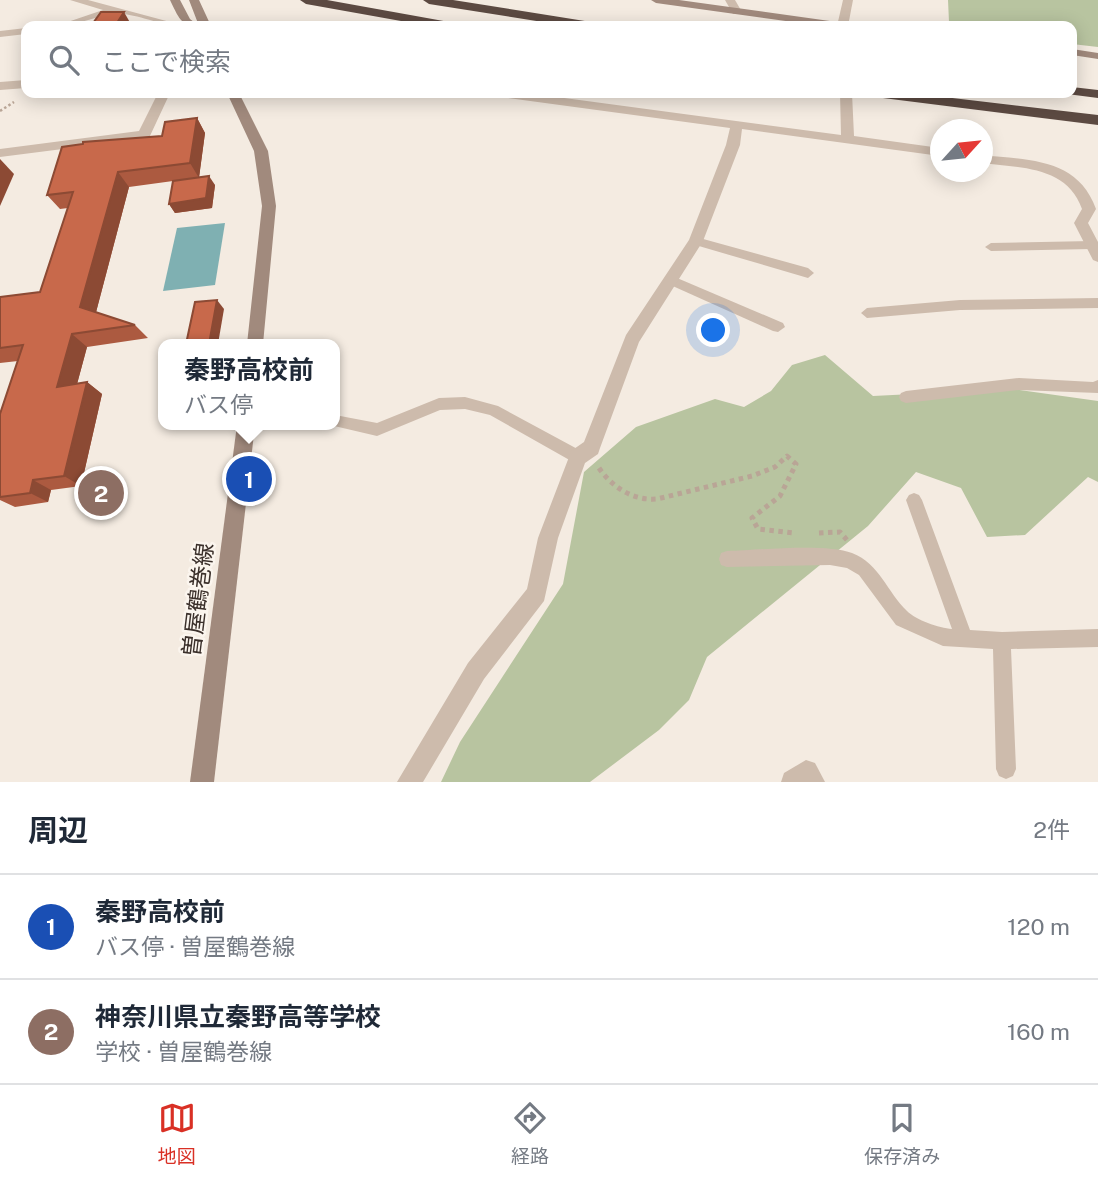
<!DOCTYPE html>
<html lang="ja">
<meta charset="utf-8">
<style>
:root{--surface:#fff;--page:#f6f6f7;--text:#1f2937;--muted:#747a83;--line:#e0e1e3;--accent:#d93025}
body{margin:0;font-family:"Public Sans","Noto Sans JP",sans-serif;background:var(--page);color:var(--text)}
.compass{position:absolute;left:930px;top:119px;width:63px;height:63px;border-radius:50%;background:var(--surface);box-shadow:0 4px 18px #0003;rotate:63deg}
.you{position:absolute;left:714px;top:331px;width:24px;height:24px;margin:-18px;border:5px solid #fff;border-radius:50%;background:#1a73e8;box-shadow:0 0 0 10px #1a73e833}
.badge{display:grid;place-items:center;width:46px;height:46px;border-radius:50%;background:var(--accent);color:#fff;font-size:23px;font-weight:700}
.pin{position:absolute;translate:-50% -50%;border:4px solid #fff;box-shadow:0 2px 7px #0006}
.popup{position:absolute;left:158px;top:339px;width:182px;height:91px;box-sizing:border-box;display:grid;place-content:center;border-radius:14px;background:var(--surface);filter:drop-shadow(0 2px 5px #0005);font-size:23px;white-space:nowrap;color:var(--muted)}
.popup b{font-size:26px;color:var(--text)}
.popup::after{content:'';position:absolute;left:50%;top:100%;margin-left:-14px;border:14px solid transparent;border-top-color:var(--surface)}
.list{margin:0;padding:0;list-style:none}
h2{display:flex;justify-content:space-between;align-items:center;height:91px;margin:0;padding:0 28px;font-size:30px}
h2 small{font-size:23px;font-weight:400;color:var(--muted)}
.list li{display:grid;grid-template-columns:46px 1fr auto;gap:21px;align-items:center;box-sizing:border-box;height:105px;padding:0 28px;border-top:2px solid var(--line)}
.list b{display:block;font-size:26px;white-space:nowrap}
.list p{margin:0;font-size:23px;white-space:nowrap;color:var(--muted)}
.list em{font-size:23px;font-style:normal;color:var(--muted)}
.icon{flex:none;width:38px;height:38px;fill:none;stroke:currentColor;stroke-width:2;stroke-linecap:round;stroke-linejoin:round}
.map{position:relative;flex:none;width:1098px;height:782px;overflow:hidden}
.search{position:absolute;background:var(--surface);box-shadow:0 4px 18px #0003;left:21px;right:21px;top:21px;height:77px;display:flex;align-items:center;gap:18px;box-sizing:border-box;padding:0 24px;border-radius:14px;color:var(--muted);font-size:26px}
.sheet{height:301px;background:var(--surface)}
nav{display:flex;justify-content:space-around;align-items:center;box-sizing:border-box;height:98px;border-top:2px solid var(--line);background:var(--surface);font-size:19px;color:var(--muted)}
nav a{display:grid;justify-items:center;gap:4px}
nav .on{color:var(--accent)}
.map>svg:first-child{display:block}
.green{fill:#b8c4a0}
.water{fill:#7fb0b2}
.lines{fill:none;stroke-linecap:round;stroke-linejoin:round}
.path-far1{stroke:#b9a596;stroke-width:2.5;stroke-dasharray:2.5 2.5;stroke-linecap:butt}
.path{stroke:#b9a596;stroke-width:5;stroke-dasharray:4.5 4.5;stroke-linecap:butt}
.lane{fill:#cdbbac;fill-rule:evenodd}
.street{fill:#cdbbac;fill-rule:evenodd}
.secondary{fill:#a18a7d;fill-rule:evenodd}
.highway{fill:#5c4a42;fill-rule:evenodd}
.wall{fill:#ac5a40}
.shaded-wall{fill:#8c4a34}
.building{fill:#c8694b;stroke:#8c4a34;stroke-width:2}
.labels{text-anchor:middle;stroke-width:5;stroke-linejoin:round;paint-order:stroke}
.near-street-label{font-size:23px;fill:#3b302b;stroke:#fbf5ee}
</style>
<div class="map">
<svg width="1098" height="782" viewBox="0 0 1098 782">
<rect width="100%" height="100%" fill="#f4ebe1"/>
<g class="green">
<path d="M948,0H1098V47L1072,44V26H963L949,22Z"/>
<path d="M825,355L873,396L1012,389L1098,401V482L1088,477L1025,535L987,537L961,488L916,472L868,526L707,657L689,700L659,730L590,782H441L460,742L563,584L584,472L636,427L715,399L744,407L771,391L792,365Z"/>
</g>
<path class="water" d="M225,223L215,285L163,291L177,228Z"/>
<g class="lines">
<path class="path-far1" d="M0,111L14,102"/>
<g class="path">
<path d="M599,468C612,487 633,501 657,499L752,476L775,467L787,456L796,464L780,496L752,518L758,529L793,533"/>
<path d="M819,533L840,532L847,540"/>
</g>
<g class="lane">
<path d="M696,237L808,268L814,273L808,278L692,244V238Z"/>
<path d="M1092,241L1098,245L1092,249L991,251L985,247L991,243Z"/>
<path d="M670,275L783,323L785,327L778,332L773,331L666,283L664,280L666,277Z"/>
<path d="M1098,298V308L960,310L867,318L861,313L867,308L960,300Z"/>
<path d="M1019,378L1093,382L1098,380V393L1019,390L906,403L901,401L899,397L901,393L906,391Z"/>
<path d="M465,397L498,406L583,452L585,457L583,462L578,464L573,462L490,415L465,409L440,410L377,436L330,425H335V415L377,423L439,398Z"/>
<path d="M914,493L919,495L922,500L970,630L1002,632L1098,629V647L1011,649L1016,769L1013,776L1006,779L999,776L996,769L993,649L943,646L896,625L859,575L847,568L830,565L727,567L721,565L719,559L721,553L727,551C757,550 827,543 852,553C880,564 887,592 907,611C916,620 939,628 952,629L906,500L909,495Z"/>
</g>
<g class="street">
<path d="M70,0H88L185,26C161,27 134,12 115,14C94,16 77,26 56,26L103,10Z"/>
<path d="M725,0H735L742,12L741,14H733Z"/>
<path d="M843,0H853L848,26H837Z"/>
<path d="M26,28V34L0,37V31Z"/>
<path d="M26,80V88L0,90V82Z"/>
<path d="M158,93H170L149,138L0,157V149L139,131Z"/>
<path d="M495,93H527L841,135L840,93H852L854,136L940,148V156L742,129L740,145L703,241L639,342L600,448L598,454L585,463L558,538L544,601L484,679L423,782H397L468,663L527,589L538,538L569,457L571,451L584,442L626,335L689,240L726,145L730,128L501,97Z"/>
<path d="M982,155C1029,160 1078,158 1096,209L1088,223L1098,242V262L1093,260L1074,223L1082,209C1067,166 1021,168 982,163Z"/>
<path d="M806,760L815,763L825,782H781L784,773Z"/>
</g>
<g class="secondary">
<path d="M170,0H180L190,19L199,26L189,0H199L211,26C182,27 182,25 170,0Z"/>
<path d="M651,0H679L844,23L850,26H822L656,3Z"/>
<path d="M1072,49L1098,53V59L1072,55Z"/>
<path d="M227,93H239L268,151L276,206L263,344H247L262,206L254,151Z"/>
<path d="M237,425H255L214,782H190Z"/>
</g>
<g class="highway">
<path d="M300,0H327L449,22L456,26H429L306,4Z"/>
<path d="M423,0H453L591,22L598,26H568L429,4Z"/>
<path d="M1072,87L1098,90V98L1067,94L1072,93Z"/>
<path d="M868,93H910L1098,115V125L875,97Z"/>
</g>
</g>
<path class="wall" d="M197,118L205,133L199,177L215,185L212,208L175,213L169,204L173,181L129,187L96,312L135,325L148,338L87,347L77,384L87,382L102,394L81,486L51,490L48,502L15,507L0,500V414L18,361L0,363V297L40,292L68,208L60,209L47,195Z"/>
<g class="shaded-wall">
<path d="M124,12L132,26H115Z"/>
<path d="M197,118L205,133L199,178L190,163Z"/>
<path d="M0,159L14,174L0,206Z"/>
<path d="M118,172L129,187L94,320L80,307Z"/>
<path d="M209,176L215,185L212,208L175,213L169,204Z"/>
<path d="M217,300L224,309L218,344H209Z"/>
<path d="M72,334L87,347L73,399L57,387Z"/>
<path d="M87,382L102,394L81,486L64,476Z"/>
<path d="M33,480L51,490L48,502L30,493Z"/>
</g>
<g class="building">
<path d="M101,12H124L115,26H91Z"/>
<path d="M197,118L190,163L118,172L80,307L135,325L72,334L57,387L87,382L64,476L33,480L30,493L0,497V414L23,345L0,348V297L40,292L73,192L47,195L62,147L83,144V142L162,136L165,122Z"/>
<path d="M209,176L206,198L169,204L173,181Z"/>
<path d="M217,300L209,344H186L195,302Z"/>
</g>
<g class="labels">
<g class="near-street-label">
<text transform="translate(198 600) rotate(-83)" y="8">曽屋鶴巻線</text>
</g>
</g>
</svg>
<svg class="compass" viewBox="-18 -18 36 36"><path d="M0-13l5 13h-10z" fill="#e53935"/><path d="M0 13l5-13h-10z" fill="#747a83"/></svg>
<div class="you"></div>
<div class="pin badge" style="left:249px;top:479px;background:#1a4fb4">1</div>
<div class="popup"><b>秦野高校前</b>バス停</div>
<div class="pin badge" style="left:101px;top:493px;background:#8d6e63">2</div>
<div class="search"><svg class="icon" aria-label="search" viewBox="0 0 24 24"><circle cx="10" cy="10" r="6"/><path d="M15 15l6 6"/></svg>ここで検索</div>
</div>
<section class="sheet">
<h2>周辺<small>2件</small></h2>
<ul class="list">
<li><span class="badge" style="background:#1a4fb4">1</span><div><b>秦野高校前</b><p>バス停 · 曽屋鶴巻線</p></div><em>120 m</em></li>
<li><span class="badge" style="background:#8d6e63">2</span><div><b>神奈川県立秦野高等学校</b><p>学校 · 曽屋鶴巻線</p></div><em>160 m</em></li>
</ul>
</section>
<nav>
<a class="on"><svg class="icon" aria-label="map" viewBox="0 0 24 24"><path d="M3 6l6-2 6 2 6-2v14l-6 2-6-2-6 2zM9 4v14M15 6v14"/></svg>地図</a>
<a><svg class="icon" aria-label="directions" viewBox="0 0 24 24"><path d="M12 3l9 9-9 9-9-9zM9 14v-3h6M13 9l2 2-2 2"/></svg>経路</a>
<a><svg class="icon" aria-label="saved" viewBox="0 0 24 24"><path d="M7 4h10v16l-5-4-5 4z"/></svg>保存済み</a>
</nav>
